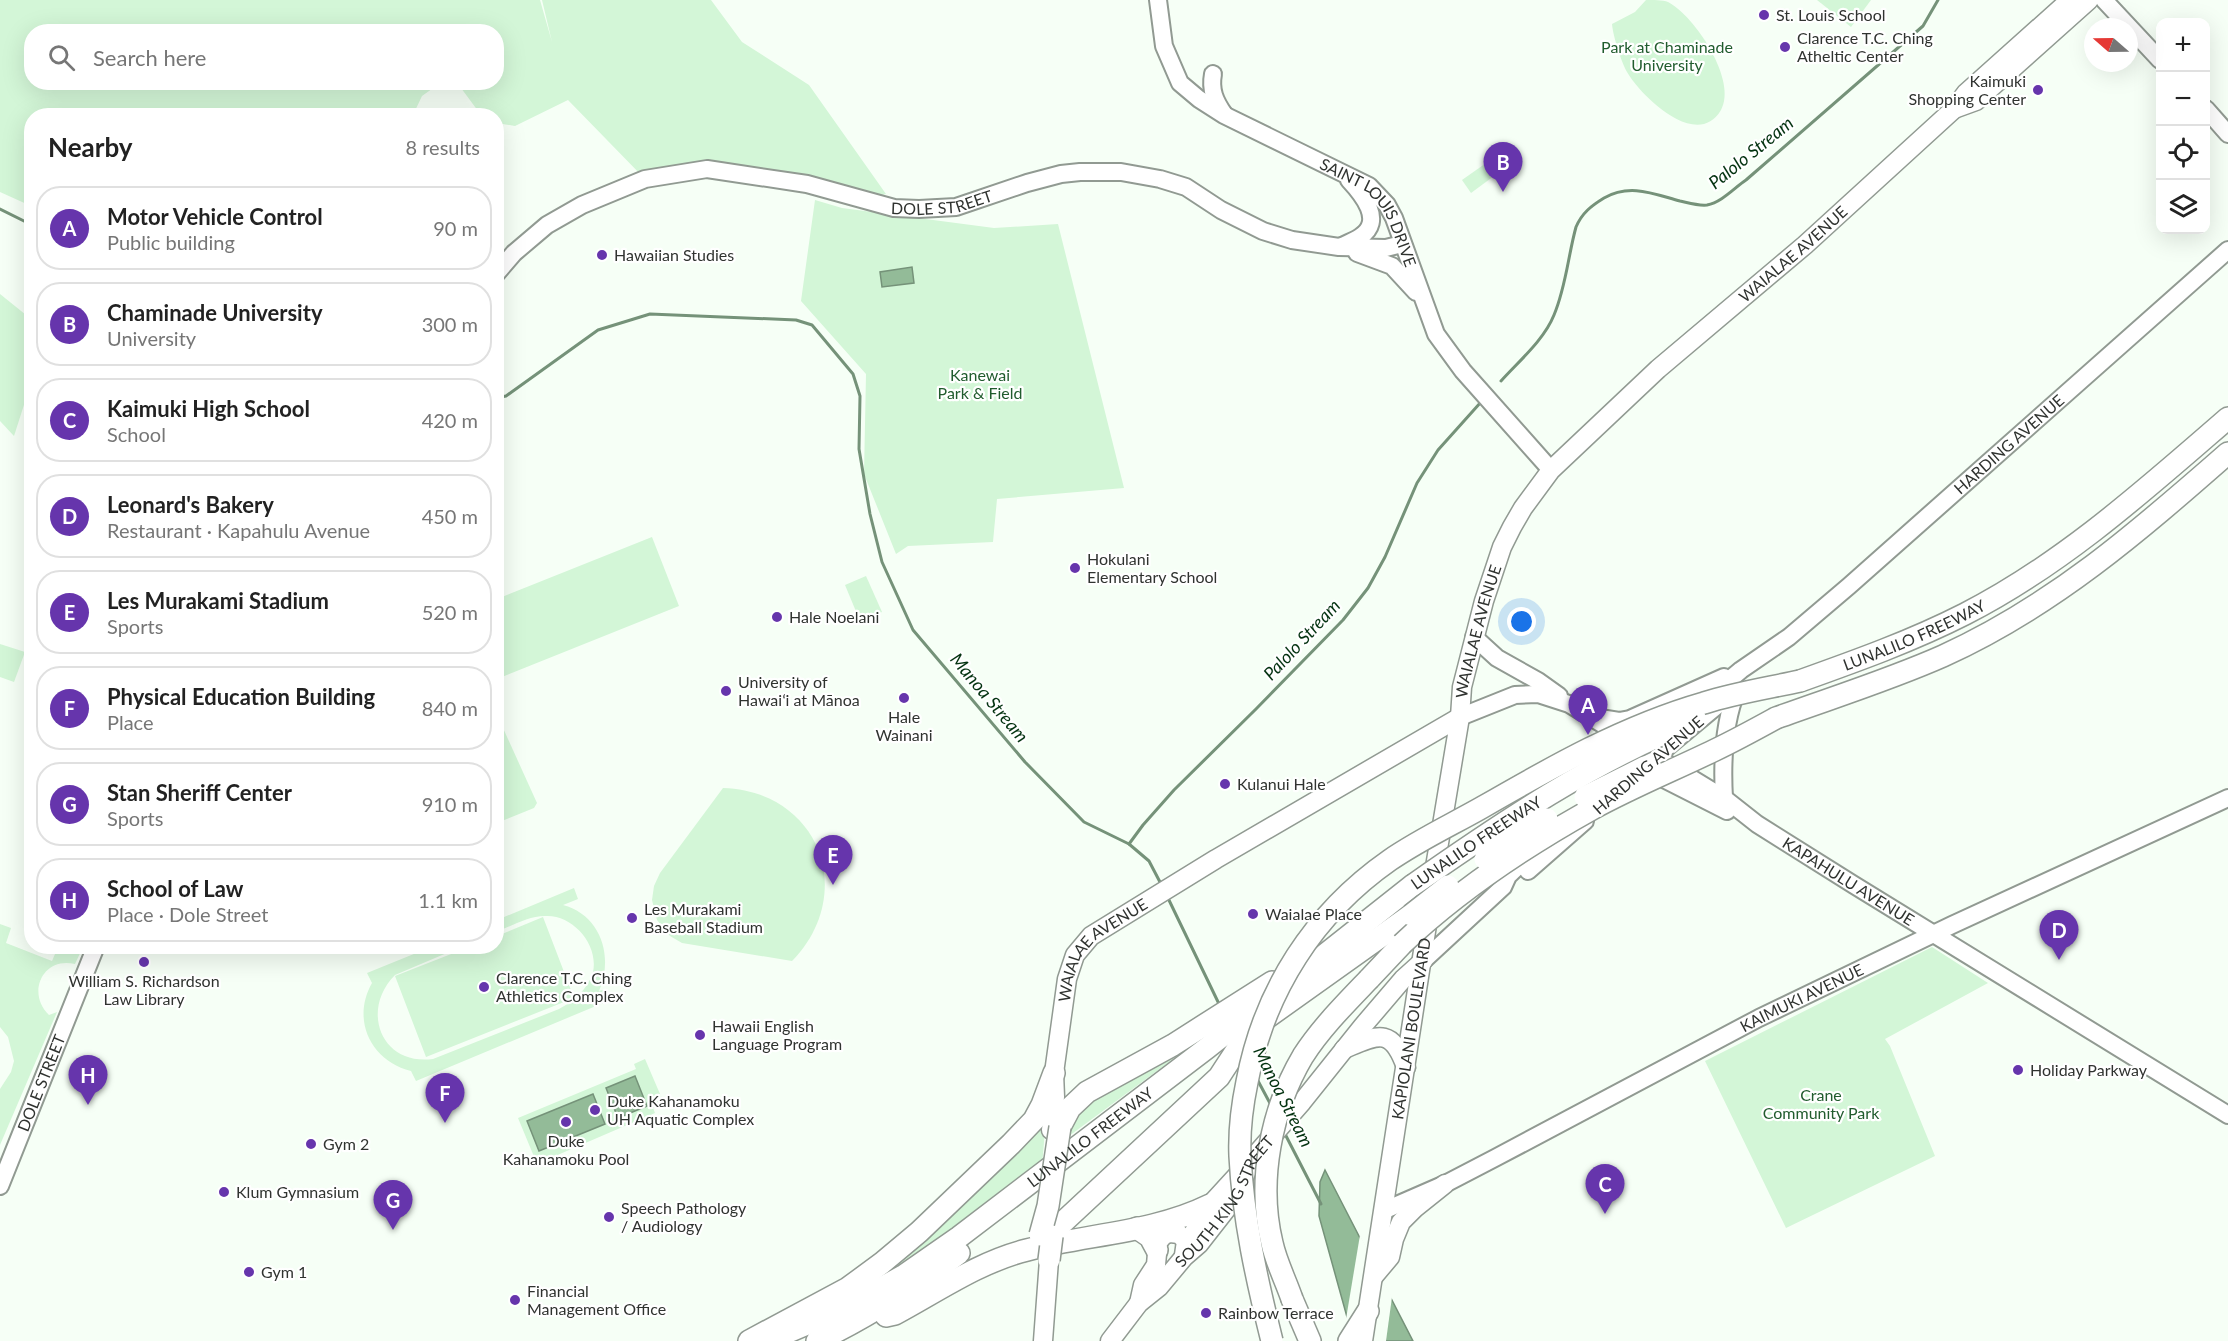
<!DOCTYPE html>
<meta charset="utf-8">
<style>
:root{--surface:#fff;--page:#f6f6f6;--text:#222;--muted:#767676;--line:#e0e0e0;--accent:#6635ac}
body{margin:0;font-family:Lato,sans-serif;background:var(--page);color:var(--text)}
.controls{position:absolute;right:18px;top:18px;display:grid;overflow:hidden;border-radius:12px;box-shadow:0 6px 24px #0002}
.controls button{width:54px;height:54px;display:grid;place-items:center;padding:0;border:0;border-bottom:2px solid var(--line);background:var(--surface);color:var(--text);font:30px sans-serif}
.compass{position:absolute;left:2084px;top:18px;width:54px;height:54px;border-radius:50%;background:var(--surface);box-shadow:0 6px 24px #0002;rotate:290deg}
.you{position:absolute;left:1522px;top:622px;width:21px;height:21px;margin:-15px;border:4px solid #fff;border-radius:50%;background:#1a73e8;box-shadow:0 0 0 9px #1a73e833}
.badge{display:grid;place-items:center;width:39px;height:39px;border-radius:50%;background:var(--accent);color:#fff;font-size:20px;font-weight:700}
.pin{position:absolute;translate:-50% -50px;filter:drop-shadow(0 2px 3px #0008)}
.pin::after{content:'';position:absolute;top:32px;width:21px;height:18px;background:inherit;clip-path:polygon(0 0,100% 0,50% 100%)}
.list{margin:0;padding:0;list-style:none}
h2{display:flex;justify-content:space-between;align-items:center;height:78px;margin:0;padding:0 24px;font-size:26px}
h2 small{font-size:20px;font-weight:400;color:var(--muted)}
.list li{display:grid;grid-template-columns:39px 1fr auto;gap:18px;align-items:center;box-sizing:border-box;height:84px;margin:0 12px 12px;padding:0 12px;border:2px solid var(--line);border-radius:24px}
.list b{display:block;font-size:22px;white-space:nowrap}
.list p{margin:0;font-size:20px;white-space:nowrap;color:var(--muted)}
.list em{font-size:20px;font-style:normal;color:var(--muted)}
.icon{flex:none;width:33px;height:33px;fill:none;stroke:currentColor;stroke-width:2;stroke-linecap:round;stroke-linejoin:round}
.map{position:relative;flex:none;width:2228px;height:1341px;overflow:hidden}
.search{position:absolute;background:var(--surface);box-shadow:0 6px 24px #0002;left:24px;top:24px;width:480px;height:66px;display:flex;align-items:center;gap:15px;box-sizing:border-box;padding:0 21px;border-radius:24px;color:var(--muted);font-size:22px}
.panel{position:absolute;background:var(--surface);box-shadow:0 6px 24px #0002;left:24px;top:108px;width:480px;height:846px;border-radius:24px}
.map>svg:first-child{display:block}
.green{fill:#d3f6d7;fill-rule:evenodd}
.water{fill:#93bb98;stroke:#759279;stroke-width:1.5}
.pier{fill:#f6fff6}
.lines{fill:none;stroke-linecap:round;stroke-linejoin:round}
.stream{stroke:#759279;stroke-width:3}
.secondary-casing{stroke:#919a92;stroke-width:20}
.primary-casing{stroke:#919a92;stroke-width:21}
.highway-casing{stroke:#919a92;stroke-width:24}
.secondary{stroke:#fff;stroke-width:16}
.primary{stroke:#fff;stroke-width:18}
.highway{stroke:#fff;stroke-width:21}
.highway-bridge-casing{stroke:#919a92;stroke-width:24;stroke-linecap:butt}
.highway-bridge{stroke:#fff;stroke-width:21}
.poi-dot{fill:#6635ac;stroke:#fff;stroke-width:2}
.labels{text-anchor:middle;stroke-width:4.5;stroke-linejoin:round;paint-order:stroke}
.poi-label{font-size:16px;fill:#303330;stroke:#fff;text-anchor:start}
.park-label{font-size:16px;fill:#215c2e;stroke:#fff}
.street-label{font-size:16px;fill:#303330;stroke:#fff}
.water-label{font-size:18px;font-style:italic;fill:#043311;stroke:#fff}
</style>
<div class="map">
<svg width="2228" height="1341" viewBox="0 0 2228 1341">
<rect width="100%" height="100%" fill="#f6fff6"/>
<g class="green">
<path d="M0,0H540L552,42L542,0H711L742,42L809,85L886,194L860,199L751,175L645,179L568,100L515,126L497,123L496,116L481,115L461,88L436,86L422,96L413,115L32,116L31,206L0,192ZM32,32H496V82H32Z"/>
<path d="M1646,0C1653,0 1663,0 1668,2C1695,16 1738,81 1721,110C1697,151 1641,96 1627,72C1621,61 1613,36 1612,24L1635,12Z"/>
<path d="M1817,0H1871L1851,27Z"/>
<path d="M1489,161L1498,173L1471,193L1462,180Z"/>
<path d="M815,200L842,208L994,228L1058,224L1124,488L997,499L993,542L908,546L896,554L864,474L866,374L801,301Z"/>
<path d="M0,294L31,319V383L14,436L0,421Z"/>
<path d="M652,537L679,606L497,679V599Z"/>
<path d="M866,576L882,612L860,621L845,585Z"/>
<path d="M0,644L25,652L14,682L0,677Z"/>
<path d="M497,717H498L537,803L534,808L497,823Z"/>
<path d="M723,788C819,791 858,893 792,961L682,943L670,936L657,920L652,900L654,886L660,873Z"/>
<path d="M574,888L578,899L563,905C601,915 614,957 599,991L606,989L608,1001L416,1081L411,1071C371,1061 351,1020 372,983L367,973L431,947H461L395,975C360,1010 381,1066 433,1059L559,1009C574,1001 588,989 593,972C599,944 572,914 545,916C528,916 512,926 496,932L497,920Z"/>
<path d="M543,917L574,998L426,1057L395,976L469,947L496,946L497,936Z"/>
<path d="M0,924L11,928L6,943L52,961L58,947H83L75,964C43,956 26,993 49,1015L57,1012L0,1145V1089L11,1072L14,1061L8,1037L0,1027Z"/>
<path d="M1932,947L1988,983L1885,1039L1890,1046L1935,1156L1786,1228L1705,1061Z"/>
<path d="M1196,1042L1069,1136L1071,1125L1078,1108Z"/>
<path d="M645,1059L663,1101L653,1108L655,1113L539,1163L535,1159L518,1118L636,1069L634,1064Z"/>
<path d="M1043,1125L1045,1130L1042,1167L924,1252L873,1281Z"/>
</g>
<g class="water">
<path d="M912,267L914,283L882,287L880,272Z"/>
<path d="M635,1076L647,1106L618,1118L606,1088Z"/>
<path d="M593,1094L605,1124L539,1151L527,1121Z"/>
<path d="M1325,1170L1413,1341H1360L1347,1317L1319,1216L1320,1182Z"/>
</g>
<path class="pier" d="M1360,1235L1392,1297L1386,1341H1358L1346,1319Z"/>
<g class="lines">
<g class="stream">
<path d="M0,209L32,225"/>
<path d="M1501,381C1519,361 1544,340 1554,315C1566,287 1568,256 1576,227C1582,213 1591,206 1604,198C1630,183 1654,194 1680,201C1689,203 1698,206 1707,205C1722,202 1734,188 1746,180L1923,26L1938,0"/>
<path d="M496,398L506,396L598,330L650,314L796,320L812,325L853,374L860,396L859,449L870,514L882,562L913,630L1025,762L1084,822L1129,844L1149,861L1161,884"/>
<path d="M1129,844L1143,825L1174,790L1256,709L1343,620L1368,588L1385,557L1417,483L1438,450L1481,402"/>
<path d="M1167,896L1220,1006"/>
<path d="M1257,1079L1272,1107"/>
<path d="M1284,1132L1321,1204"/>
</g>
<g class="secondary-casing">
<g id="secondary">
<path id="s1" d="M1158,0L1164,46L1180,83L1199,99L1224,115L1369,186L1387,205L1394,218L1436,334L1463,371L1551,470"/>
<path d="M2104,0L2160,60"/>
<path d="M1213,74C1210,90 1215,101 1224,114"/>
<path d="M2206,109L2228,134"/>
<path d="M1342,246C1348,243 1354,241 1360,237C1385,221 1362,194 1349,180"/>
<path d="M1357,253L1392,266L1416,292"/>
<path id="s2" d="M496,274L514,253L547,225L582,205L645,179L707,169L807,184L894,208L919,209L956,207L1027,183L1061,174L1080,172H1121L1160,179L1186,187L1221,210L1263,231L1292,240L1339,247L1386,248L1402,244"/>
<path d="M1474,637L1497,658L1538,681L1559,696"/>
<path id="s3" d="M1704,701L1741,670L1789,637L1849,586L2228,250"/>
<path id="s4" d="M1460,717L1515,695L1538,694L1569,704L1724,798L1757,824L1854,885L2228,1115"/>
<path d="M1600,718L1619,721L1630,719L1724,677"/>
<path d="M1648,763L1725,699"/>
<path d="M1653,770L1656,775L1727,811"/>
<path d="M1724,798C1722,763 1723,724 1737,690"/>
<path d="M1528,871L1585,821"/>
<path d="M1423,961L1503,887L1508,876L1534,851"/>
<path id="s5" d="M0,1186L96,946"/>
<path id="s6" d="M1383,1211L1445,1184L1495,1158L1759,1018L1952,925L2228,798"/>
</g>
</g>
<g class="primary-casing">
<g id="primary">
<path d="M1954,109L1976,101L2089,0"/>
<path id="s7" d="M1433,879L1460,717L1462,687L1484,601L1502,547L1512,527L1523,508L1551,470L1658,369L1805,245L1954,109L1966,93L2070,0"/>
<path d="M1344,1049C1378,1035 1391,1026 1406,1067"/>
<path id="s8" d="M1051,1130L1055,1097L1054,1073L1067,979L1075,955L1091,936L1216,859L1460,717"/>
<path d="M1187,1249L1199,1220L1210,1205L1243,1169"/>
<path d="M1374,1276L1390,1257L1394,1239L1401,1222L1415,1208L1445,1184"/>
<path d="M1139,1303L1143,1285L1156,1265L1158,1242L1164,1235L1170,1233L1179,1234L1186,1241L1184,1255"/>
<path d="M1043,1341L1049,1260"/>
<path id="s9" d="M1110,1341L1139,1303L1159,1287L1184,1257L1199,1244L1235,1198L1252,1159L1302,1102L1362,1027L1403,979L1423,961"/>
<path id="s10" d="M1363,1341L1429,912"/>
</g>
</g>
<g class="highway-casing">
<g id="highway">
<path id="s11" d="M1800,681C1856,661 1912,641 1965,614C2063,564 2146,489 2228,418"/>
<path d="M1776,718C1831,698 1889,680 1943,656C2053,606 2138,532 2228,453"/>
<path d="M1369,979L1402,944"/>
<path d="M1258,1024L1411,915"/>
<path d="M1060,1127L1070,1108L1087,1092L1173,1045L1272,982"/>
<path d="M1137,1228L1150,1237L1157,1250"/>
<path d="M1052,1236L1059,1226L1219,1077L1249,1031"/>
<path d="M1292,1299L1310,1341"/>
<path d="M886,1316L895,1314C938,1291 979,1262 1027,1250C1088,1234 1153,1233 1210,1205"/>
<path d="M749,1341L848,1288L882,1263L919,1232L1011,1144L1034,1120L1042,1105L1054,1073"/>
<path id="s12" d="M767,1341L849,1306L903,1276L959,1237L1207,1048L1413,885"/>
<path d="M817,1341C868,1317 914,1287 959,1253"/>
<path d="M1349,1341L1368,1311"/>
</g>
</g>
<use href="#secondary" class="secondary"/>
<use href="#primary" class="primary"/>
<use href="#highway" class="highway"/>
<g class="highway-bridge-casing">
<g id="highway-bridge">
<path d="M1585,797L1645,767"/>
<path d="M1485,859L1516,837L1547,819"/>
<path id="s13" d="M1413,885C1503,822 1593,761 1696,720"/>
<path d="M1411,915L1448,886"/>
<path d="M1402,944C1459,890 1524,847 1592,809C1632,787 1674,770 1715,750C1736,740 1756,729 1776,718"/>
<path d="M1040,1235L1048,1206L1060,1127"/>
<path d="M1049,1260L1052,1236"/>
<path d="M1292,1299C1286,1281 1276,1262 1272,1243C1257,1181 1271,1110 1303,1056C1321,1028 1346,1003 1369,979"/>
<path d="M1272,1341C1257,1281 1243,1218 1240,1156C1239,1132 1242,1106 1247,1082C1264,991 1314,913 1390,860C1419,840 1451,825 1481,808C1552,767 1624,726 1704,703C1735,693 1768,688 1800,681"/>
</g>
</g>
<use href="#highway-bridge" class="highway-bridge"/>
</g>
<g class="poi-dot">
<circle cx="1764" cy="15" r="6"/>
<circle cx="1785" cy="47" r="6"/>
<circle cx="2038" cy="90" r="6"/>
<circle cx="602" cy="255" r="6"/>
<circle cx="1075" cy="568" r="6"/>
<circle cx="777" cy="617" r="6"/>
<circle cx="726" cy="691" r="6"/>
<circle cx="904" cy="698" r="6"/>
<circle cx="1225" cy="784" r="6"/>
<circle cx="1253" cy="914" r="6"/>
<circle cx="632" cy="918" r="6"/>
<circle cx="144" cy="962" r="6"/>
<circle cx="484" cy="987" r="6"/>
<circle cx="700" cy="1035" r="6"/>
<circle cx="2018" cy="1070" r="6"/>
<circle cx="595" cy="1110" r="6"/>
<circle cx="566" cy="1122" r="6"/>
<circle cx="311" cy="1144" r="6"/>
<circle cx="224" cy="1192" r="6"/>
<circle cx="609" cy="1217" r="6"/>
<circle cx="249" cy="1272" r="6"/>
<circle cx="515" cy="1300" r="6"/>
<circle cx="1206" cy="1313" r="6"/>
</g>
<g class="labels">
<g class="poi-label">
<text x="1776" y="21">St. Louis School</text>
<text x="1797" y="44">Clarence T.C. Ching<tspan x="1797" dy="18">Atheltic Center</tspan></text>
<text x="2026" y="87" text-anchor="end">Kaimuki<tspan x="2026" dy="18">Shopping Center</tspan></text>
<text x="614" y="261">Hawaiian Studies</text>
<text x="1087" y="565">Hokulani<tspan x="1087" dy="18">Elementary School</tspan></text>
<text x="789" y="623">Hale Noelani</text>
<text x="738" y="688">University of<tspan x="738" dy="18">Hawaiʻi at Mānoa</tspan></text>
<text x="904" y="723" text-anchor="middle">Hale<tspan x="904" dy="18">Wainani</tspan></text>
<text x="1237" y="790">Kulanui Hale</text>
<text x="644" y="915">Les Murakami<tspan x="644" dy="18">Baseball Stadium</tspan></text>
<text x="1265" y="920">Waialae Place</text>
<text x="496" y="984">Clarence T.C. Ching<tspan x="496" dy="18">Athletics Complex</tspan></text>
<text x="144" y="987" text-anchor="middle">William S. Richardson<tspan x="144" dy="18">Law Library</tspan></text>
<text x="712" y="1032">Hawaii English<tspan x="712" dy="18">Language Program</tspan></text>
<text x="2030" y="1076">Holiday Parkway</text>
<text x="607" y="1107">Duke Kahanamoku<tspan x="607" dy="18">UH Aquatic Complex</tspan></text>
<text x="566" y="1147" text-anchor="middle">Duke<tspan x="566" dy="18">Kahanamoku Pool</tspan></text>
<text x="323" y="1150">Gym 2</text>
<text x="236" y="1198">Klum Gymnasium</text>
<text x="621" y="1214">Speech Pathology<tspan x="621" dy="18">/ Audiology</tspan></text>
<text x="261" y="1278">Gym 1</text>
<text x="527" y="1297">Financial<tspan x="527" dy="18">Management Office</tspan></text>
<text x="1218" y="1319">Rainbow Terrace</text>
</g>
<g class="park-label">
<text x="1667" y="53">Park at Chaminade<tspan x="1667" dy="18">University</tspan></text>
<text x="980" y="381">Kanewai<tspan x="980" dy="18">Park &amp; Field</tspan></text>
<text x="1821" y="1101">Crane<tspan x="1821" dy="18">Community Park</tspan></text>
</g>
<g class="street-label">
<text dy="6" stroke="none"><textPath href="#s2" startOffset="482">DOLE STREET</textPath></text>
<text dy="6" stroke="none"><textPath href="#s1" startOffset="322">SAINT LOUIS DRIVE</textPath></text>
<text dy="6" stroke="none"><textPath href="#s7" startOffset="756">WAIALAE AVENUE</textPath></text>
<text dy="6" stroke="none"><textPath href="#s3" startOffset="399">HARDING AVENUE</textPath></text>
<text dy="6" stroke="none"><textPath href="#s7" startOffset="252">WAIALAE AVENUE</textPath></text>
<text dy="6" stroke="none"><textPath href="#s11" startOffset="123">LUNALILO FREEWAY</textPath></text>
<text transform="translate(1648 765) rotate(-41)" y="6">HARDING AVENUE</text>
<text dy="6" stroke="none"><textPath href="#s13" startOffset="76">LUNALILO FREEWAY</textPath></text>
<text dy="6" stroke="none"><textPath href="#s4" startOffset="446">KAPAHULU AVENUE</textPath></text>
<text dy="6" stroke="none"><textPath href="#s8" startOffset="198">WAIALAE AVENUE</textPath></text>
<text dy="6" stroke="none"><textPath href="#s6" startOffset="470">KAIMUKI AVENUE</textPath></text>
<text dy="6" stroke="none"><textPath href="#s10" startOffset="316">KAPIOLANI BOULEVARD</textPath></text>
<text dy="6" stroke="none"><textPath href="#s5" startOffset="111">DOLE STREET</textPath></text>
<text dy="6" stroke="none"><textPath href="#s12" startOffset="384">LUNALILO FREEWAY</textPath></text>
<text dy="6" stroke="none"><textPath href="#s9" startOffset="182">SOUTH KING STREET</textPath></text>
</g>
<g class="water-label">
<text transform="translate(1751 153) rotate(-39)" y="6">Palolo Stream</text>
<text transform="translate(1302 640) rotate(-47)" y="6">Palolo Stream</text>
<text transform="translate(989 698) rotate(50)" y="6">Manoa Stream</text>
<text transform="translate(1283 1097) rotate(63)" y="6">Manoa Stream</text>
</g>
</g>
</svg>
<div class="controls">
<button>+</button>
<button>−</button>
<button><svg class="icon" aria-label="locate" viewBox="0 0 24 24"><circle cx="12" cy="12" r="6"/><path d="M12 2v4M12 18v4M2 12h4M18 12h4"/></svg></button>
<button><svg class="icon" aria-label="layers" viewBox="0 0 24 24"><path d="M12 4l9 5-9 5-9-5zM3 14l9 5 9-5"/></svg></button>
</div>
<svg class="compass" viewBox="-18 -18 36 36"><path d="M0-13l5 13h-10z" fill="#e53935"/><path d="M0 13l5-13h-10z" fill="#767676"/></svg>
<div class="you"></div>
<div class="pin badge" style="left:1588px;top:735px">A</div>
<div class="pin badge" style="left:1503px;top:192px">B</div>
<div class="pin badge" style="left:1605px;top:1214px">C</div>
<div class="pin badge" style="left:2059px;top:960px">D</div>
<div class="pin badge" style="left:833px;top:885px">E</div>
<div class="pin badge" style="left:445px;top:1123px">F</div>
<div class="pin badge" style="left:393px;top:1230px">G</div>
<div class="pin badge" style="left:88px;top:1105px">H</div>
<div class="search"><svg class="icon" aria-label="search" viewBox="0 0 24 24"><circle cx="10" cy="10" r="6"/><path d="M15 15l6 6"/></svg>Search here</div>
<section class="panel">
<h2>Nearby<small>8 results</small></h2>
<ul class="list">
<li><span class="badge">A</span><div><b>Motor Vehicle Control</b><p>Public building</p></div><em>90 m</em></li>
<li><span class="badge">B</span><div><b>Chaminade University</b><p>University</p></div><em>300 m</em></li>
<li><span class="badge">C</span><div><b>Kaimuki High School</b><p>School</p></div><em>420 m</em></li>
<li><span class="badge">D</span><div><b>Leonard's Bakery</b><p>Restaurant · Kapahulu Avenue</p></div><em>450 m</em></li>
<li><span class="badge">E</span><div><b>Les Murakami Stadium</b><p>Sports</p></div><em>520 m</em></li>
<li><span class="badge">F</span><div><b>Physical Education Building</b><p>Place</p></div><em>840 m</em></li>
<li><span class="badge">G</span><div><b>Stan Sheriff Center</b><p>Sports</p></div><em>910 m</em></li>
<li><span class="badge">H</span><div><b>School of Law</b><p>Place · Dole Street</p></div><em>1.1 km</em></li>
</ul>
</section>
</div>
